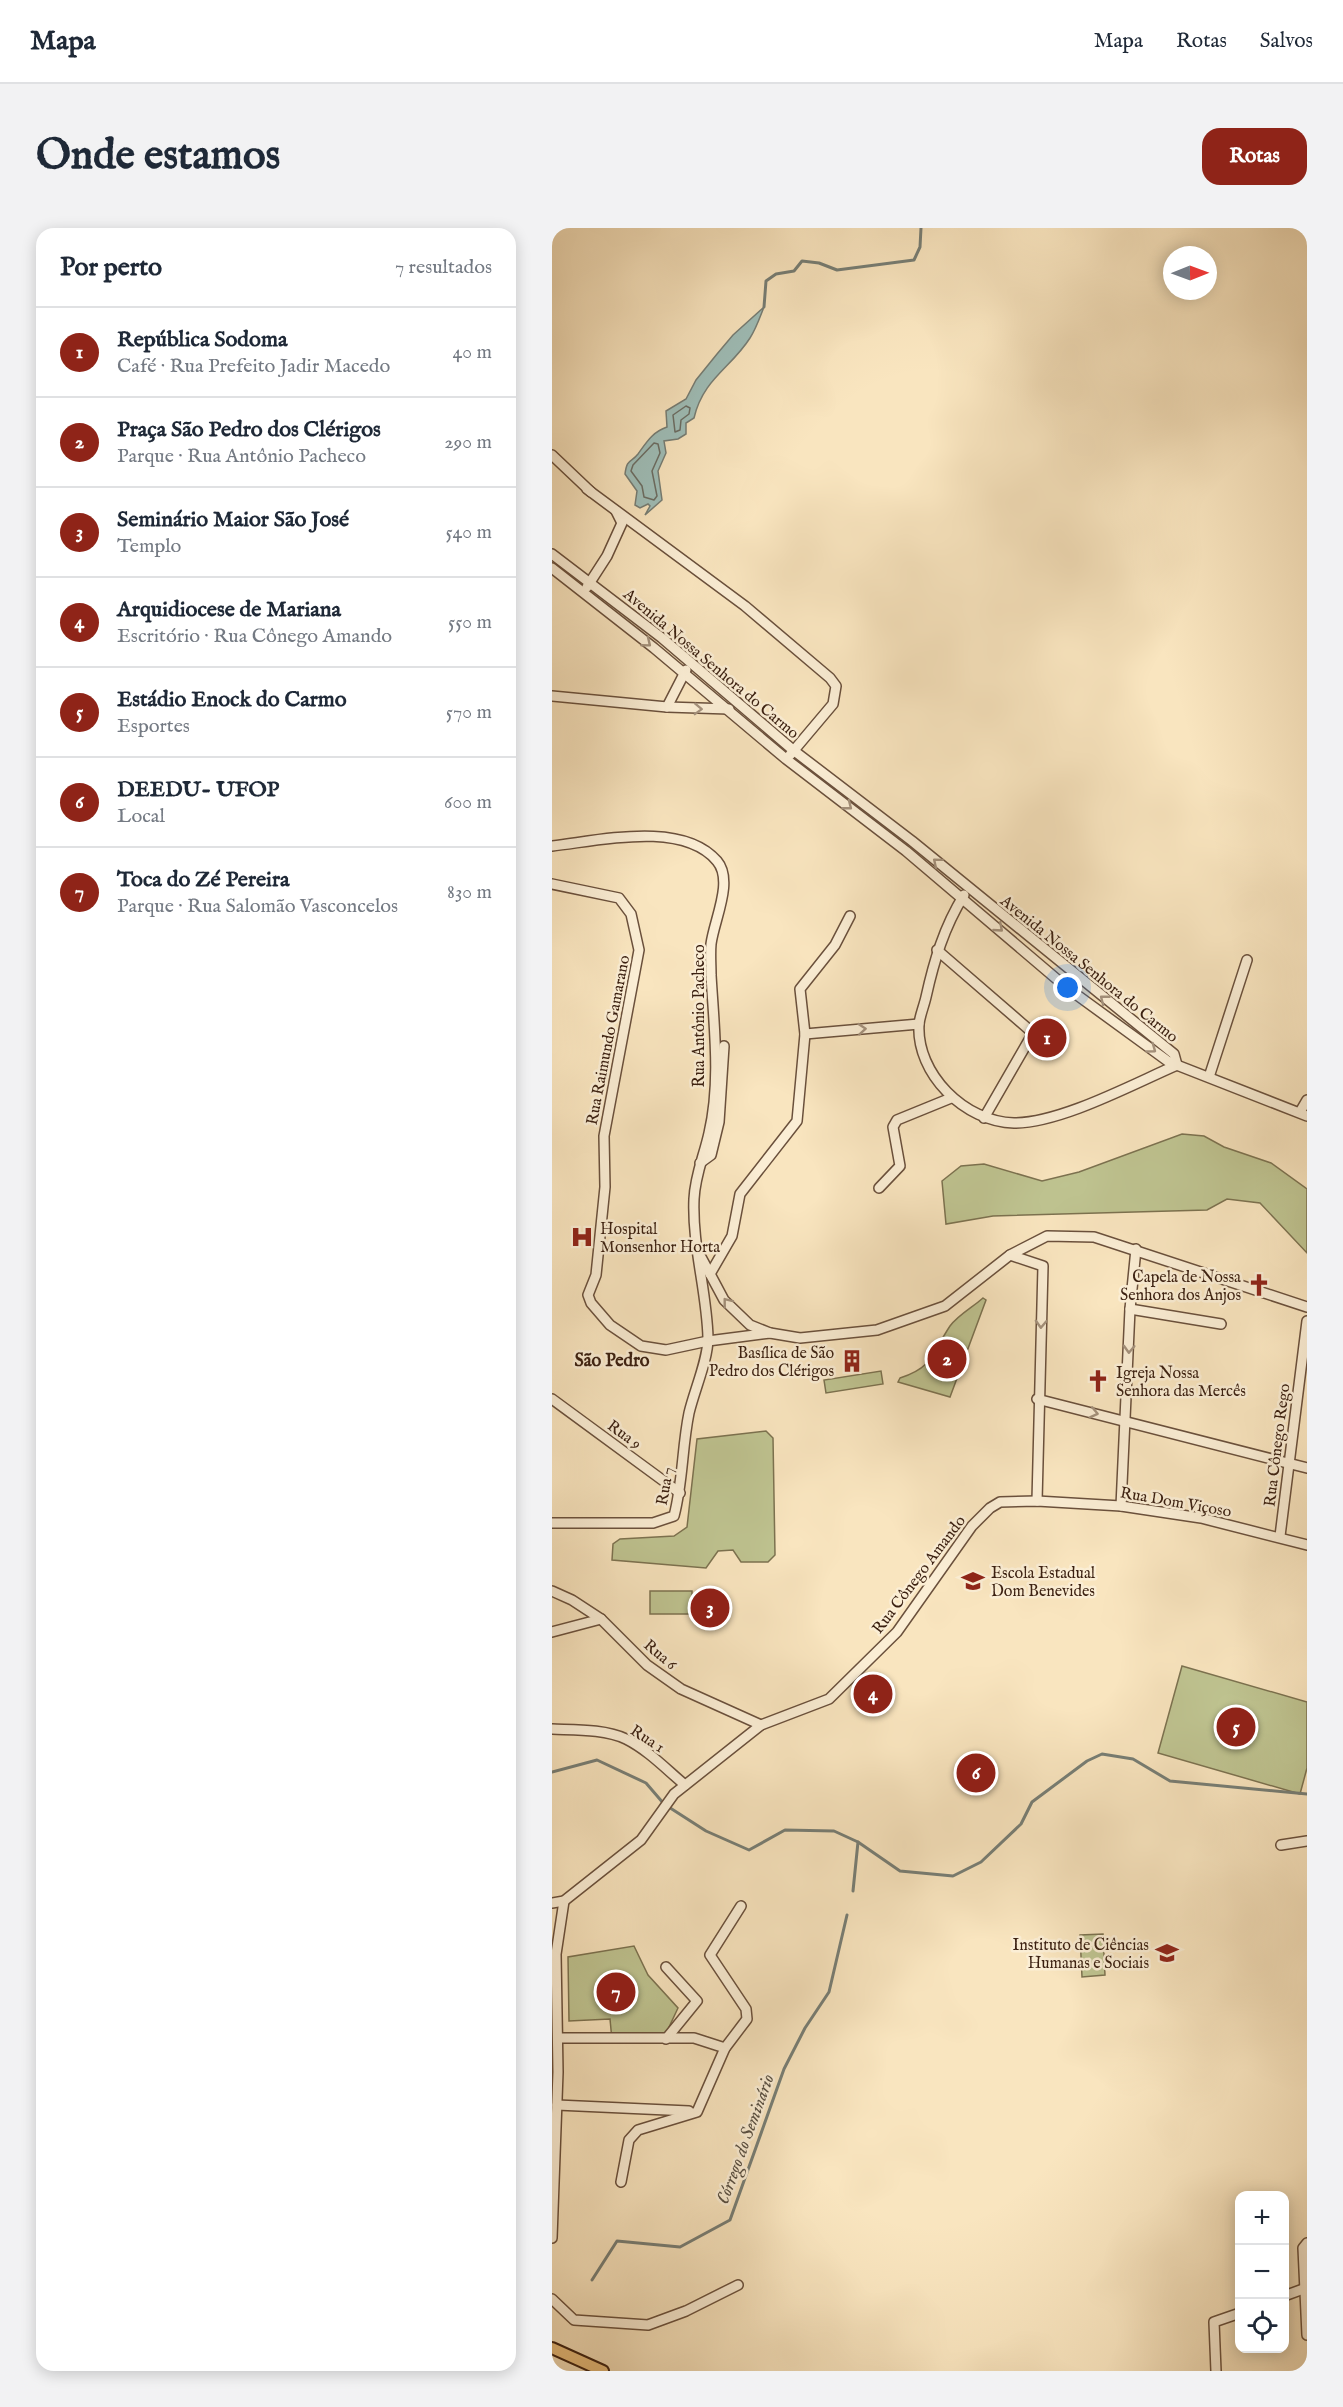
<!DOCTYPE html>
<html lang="pt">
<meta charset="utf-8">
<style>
:root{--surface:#fff;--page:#f2f2f3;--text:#1f2937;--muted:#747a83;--line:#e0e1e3;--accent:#8f2418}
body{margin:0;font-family:"IM FELL English",serif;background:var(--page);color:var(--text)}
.controls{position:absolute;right:18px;bottom:18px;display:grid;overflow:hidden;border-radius:12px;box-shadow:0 3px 15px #0003}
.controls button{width:54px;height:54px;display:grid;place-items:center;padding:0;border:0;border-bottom:2px solid var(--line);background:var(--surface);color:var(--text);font:30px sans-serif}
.compass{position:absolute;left:611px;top:18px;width:54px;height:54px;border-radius:50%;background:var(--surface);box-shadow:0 3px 15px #0003;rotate:89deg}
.you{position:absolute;left:516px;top:760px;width:21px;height:21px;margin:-15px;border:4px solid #fff;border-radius:50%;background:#1a73e8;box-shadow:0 0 0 9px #1a73e833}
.badge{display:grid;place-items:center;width:39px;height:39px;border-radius:50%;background:var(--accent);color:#fff;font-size:20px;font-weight:700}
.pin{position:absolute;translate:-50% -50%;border:3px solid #fff;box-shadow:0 2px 6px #0006}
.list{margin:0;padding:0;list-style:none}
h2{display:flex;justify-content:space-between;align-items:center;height:78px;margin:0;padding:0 24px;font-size:26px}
h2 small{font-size:20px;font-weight:400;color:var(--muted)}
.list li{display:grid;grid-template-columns:39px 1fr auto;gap:18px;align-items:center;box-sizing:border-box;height:90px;padding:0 24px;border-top:2px solid var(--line)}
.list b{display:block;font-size:22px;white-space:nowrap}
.list p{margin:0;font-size:20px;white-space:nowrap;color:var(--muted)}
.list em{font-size:20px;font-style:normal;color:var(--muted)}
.icon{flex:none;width:33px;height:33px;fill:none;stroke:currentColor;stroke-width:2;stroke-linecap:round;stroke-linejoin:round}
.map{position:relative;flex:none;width:755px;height:2143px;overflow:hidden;border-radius:18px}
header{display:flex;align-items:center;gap:36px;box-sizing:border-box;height:84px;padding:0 30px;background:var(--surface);border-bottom:2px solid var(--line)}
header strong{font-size:28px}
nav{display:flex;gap:33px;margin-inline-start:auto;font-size:21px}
.intro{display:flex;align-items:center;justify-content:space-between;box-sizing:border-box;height:144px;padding:0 36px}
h1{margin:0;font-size:42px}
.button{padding:15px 27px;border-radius:18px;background:var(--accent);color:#fff;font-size:21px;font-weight:700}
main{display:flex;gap:36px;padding:0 36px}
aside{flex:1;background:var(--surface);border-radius:18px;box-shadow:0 3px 15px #0003}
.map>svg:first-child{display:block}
.green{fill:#bfc491;stroke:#7c7250;stroke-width:1.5}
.water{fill:#9fbeb8;stroke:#777e75;stroke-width:1.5}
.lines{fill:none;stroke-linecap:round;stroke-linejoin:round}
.shore{stroke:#6c6e64;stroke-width:1.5}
.stream{stroke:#777e75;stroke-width:3}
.minor-casing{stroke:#6a503c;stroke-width:12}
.major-casing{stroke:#3a1f10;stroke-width:14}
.minor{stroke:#fbeed5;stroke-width:9}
.major{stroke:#ecc280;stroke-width:10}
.oneway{stroke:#a4917c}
.labels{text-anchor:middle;stroke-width:5;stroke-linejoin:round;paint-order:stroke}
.street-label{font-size:16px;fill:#3a1f10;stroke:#fbeed5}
.poi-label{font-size:16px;fill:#3a1f10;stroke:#fbeed5;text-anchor:start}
.neighbourhood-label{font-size:18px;font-weight:bold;fill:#3a1f10;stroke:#fbeed5}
.water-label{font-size:18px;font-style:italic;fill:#584f42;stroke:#fbeed5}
</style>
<header>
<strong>Mapa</strong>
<nav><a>Mapa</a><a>Rotas</a><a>Salvos</a></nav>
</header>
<div class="intro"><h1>Onde estamos</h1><a class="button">Rotas</a></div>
<main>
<aside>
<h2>Por perto<small>7 resultados</small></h2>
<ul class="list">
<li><span class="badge">1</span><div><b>República Sodoma</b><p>Café · Rua Prefeito Jadir Macedo</p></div><em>40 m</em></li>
<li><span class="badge">2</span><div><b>Praça São Pedro dos Clérigos</b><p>Parque · Rua Antônio Pacheco</p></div><em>290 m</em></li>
<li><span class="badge">3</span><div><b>Seminário Maior São José</b><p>Templo</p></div><em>540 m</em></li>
<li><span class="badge">4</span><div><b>Arquidiocese de Mariana</b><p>Escritório · Rua Cônego Amando</p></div><em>550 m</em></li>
<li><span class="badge">5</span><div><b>Estádio Enock do Carmo</b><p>Esportes</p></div><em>570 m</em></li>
<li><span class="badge">6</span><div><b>DEEDU- UFOP</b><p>Local</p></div><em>600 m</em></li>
<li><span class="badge">7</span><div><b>Toca do Zé Pereira</b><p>Parque · Rua Salomão Vasconcelos</p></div><em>830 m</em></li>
</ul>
</aside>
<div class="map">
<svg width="755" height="2143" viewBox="0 0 755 2143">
<rect width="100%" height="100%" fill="#f9e5bf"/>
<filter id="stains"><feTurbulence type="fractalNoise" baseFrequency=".00333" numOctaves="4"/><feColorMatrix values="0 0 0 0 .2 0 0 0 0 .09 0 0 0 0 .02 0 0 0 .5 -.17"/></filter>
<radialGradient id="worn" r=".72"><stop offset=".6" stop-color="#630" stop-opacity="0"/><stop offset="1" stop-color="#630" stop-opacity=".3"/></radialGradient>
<g class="green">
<path d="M630,906L652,908L672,919L719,935L755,961V1025L708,975L675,971L655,982L441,988L394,996L390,953L409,938L432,936L490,953L527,944Z"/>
<path d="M431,1070L434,1072L398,1169L346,1154L348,1150C382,1139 380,1125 398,1098C406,1087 421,1079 431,1070Z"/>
<path d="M329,1143L331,1156L274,1165L272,1152Z"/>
<path d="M214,1203L221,1210L223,1327L216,1334H189L181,1322L166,1323L154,1340L60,1332L61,1316L68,1311L122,1308L135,1299L145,1211Z"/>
<rect x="98" y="1363" width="42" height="23"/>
<path d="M630,1438L755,1474V1540L748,1566L606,1525Z"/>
<path d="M551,1706L553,1747L530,1749L528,1707Z"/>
<path d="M82,1718L96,1747L126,1780L110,1814L60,1812L58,1791L17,1793L16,1729Z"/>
</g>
<path class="water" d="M212,79C208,89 204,101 198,110C179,140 151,151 142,190L134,195V206L126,211L112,213L114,225L106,243L110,272L93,287L98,278L96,276L88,280L83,277L85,263L73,246C75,230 79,235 86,226C94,215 100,204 115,199L114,183L134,171L144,152L165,126L181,107Z"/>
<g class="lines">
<g class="shore">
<path d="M134,178L138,180L137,186L129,192L128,202L123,204L121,187Z"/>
<path d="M102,215L106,216L108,225L100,243L105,268L102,272L92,269L90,258L79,243L81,237Z"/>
</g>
<g class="stream">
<path d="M212,79L214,53L224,46L242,43L250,33L267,35L285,42L362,32L368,19L369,0"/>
<path d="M0,1544L45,1532L94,1555L112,1576L154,1603L197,1622L233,1602L282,1603L306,1614L348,1643L401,1648L429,1634L469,1596L480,1574L535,1533L550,1526L581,1531L618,1553L755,1566"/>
<path d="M301,1663L306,1614"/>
<path d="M40,2052L65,2013L128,2019L178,1992L232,1841L253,1800L277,1764L295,1687"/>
</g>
<g class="minor-casing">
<g id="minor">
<path d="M0,227L39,264"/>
<path d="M35,261L193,378L278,450L284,458L281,476L238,527"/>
<path d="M0,326L110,410L241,522L360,613L622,826L625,837"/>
<path d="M0,340L102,420L234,531L354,623L514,759L617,834L755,888"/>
<path d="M35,359L55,328L70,295L64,283"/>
<path d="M0,468L115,479L177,481"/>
<path d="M115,479L134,442"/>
<path d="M0,618C46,613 130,592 165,633C182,653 162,692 159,716C158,726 159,737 159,747C162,799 169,854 157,905C152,928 143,947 142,971C140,1018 155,1064 156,1110C156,1132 142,1163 137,1185C130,1219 131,1254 122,1288L101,1295H0"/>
<path d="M0,656L67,670L79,686L87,722L52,908L53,959L44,1047L36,1067L39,1075L58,1097L89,1118L114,1122L156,1113L218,1105"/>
<path d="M412,667C392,699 382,733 374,769C372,778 368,787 367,796C364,846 413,894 462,895C509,895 581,856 625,837"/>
<path d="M385,722L481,805L432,890"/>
<path d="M253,806L367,796"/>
<path d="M657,849L695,732"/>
<path d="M748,884L755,872"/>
<path d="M148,935L159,927L167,894L172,818"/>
<path d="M327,960L348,938L341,899L345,892L399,870"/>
<path d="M458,1027L491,1038L485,1273"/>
<path d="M149,1029L172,1072L198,1097L218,1105L248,1110L325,1102L393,1078L458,1027L495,1008L542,1009L755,1079"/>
<path d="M158,1046L180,1008L188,966L245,893L253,806L248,761L283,717L298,688"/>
<path d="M578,1081L669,1096"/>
<path d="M0,1171L128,1265"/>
<path d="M485,1171L755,1240"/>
<path d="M569,1278L578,1081L584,1021"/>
<path d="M728,1308L755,1093"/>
<path d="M0,1363L20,1372L49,1391L95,1437L129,1461L209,1497"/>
<path d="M0,1404L49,1391"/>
<path d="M0,1501C23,1502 53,1501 74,1511C96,1522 114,1541 133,1557"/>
<path d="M729,1617L755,1613"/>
<path d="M0,1675L12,1673L89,1612L122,1566L209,1497L277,1471L345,1404L420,1298L438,1280L448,1274L485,1273L569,1278L649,1290L755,1317"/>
<path d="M114,1739L145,1773L114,1811"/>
<path d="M6,1810H142L173,1820"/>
<path d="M5,1877L137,1883"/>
<path d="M69,1954L77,1912L86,1902L145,1884L173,1820L195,1791L194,1781L158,1727L189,1678"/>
<path d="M0,2010L6,1844L4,1726L12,1673"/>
<path d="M755,2015L751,2020L755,2107"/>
<path d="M732,2068L754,2060"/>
<path d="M0,2071L22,2092L96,2097L134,2083L186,2057"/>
<path d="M664,2143L662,2094L688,2085"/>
</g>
</g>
<g class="major-casing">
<path id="major" d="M0,2120L51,2143"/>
</g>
<use href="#minor" class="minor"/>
<use href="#major" class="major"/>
</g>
<defs><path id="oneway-chevron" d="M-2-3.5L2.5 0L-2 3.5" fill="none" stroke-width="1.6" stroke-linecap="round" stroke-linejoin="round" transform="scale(1.5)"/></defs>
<g class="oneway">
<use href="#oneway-chevron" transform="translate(95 415) rotate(39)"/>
<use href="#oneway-chevron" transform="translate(146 481) rotate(2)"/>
<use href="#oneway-chevron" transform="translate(296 578) rotate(38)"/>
<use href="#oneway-chevron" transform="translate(385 634) rotate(-140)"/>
<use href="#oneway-chevron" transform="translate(447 700) rotate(41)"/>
<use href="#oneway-chevron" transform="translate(552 771) rotate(-142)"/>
<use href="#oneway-chevron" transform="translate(310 801) rotate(-5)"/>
<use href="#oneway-chevron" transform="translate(600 821) rotate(36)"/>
<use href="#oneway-chevron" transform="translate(175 1074) rotate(-128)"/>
<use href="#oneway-chevron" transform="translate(489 1096) rotate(92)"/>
<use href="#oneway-chevron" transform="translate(577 1121) rotate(92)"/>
<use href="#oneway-chevron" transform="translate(542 1185) rotate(13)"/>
</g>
<defs>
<g id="hospital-bare" transform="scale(1.8)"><path d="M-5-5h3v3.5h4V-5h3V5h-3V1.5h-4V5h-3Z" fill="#8f2418" stroke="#fbeed5" stroke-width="2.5" paint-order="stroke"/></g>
<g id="church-bare" transform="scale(1.8)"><path d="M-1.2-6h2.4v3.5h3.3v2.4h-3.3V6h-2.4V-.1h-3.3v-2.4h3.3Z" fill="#8f2418" stroke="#fbeed5" stroke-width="2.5" paint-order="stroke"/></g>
<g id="building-bare" transform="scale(1.8)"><path d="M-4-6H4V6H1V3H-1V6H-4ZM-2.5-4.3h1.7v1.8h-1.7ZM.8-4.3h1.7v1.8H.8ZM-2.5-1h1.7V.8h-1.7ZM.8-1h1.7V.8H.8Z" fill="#8f2418" stroke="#fbeed5" stroke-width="2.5" paint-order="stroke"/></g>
<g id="school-bare" transform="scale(1.8)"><path d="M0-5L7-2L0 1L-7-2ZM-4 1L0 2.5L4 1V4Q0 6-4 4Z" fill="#8f2418" stroke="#fbeed5" stroke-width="2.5" paint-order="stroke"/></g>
<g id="university-bare" transform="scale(1.8)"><path d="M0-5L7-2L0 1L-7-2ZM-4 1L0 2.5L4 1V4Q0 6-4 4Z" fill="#8f2418" stroke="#fbeed5" stroke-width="2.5" paint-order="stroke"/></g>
</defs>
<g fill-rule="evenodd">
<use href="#hospital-bare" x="30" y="1009"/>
<use href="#church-bare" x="707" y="1057"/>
<use href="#building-bare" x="300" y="1133"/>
<use href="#church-bare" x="546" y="1153"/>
<use href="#school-bare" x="421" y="1353"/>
<use href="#university-bare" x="615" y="1725"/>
</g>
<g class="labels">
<g class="street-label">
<text transform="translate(160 435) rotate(40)" y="6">Avenida Nossa Senhora do Carmo</text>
<text transform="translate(538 740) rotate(39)" y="6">Avenida Nossa Senhora do Carmo</text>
<text transform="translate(146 788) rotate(-90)" y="6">Rua Antônio Pacheco</text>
<text transform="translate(55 812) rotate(-79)" y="6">Rua Raimundo Gamarano</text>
<text transform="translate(73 1206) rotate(36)" y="6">Rua 9</text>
<text transform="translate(724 1217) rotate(-83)" y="6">Rua Cônego Rego</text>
<text transform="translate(112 1258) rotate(-80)" y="6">Rua 7</text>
<text transform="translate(624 1273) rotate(10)" y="6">Rua Dom Viçoso</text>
<text transform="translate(366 1346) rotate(-53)" y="6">Rua Cônego Amando</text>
<text transform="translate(109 1426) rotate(40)" y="6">Rua 6</text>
<text transform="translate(96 1510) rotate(33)" y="6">Rua 1</text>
</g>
<g class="poi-label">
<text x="48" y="1006">Hospital<tspan x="48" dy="18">Monsenhor Horta</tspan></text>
<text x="689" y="1054" text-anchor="end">Capela de Nossa<tspan x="689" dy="18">Senhora dos Anjos</tspan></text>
<text x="282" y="1130" text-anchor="end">Basílica de São<tspan x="282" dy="18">Pedro dos Clérigos</tspan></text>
<text x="564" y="1150">Igreja Nossa<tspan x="564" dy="18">Senhora das Mercês</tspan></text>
<text x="439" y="1350">Escola Estadual<tspan x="439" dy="18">Dom Benevides</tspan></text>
<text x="597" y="1722" text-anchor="end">Instituto de Ciências<tspan x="597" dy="18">Humanas e Sociais</tspan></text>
</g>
<g class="neighbourhood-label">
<text x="60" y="1138">São Pedro</text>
</g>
<g class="water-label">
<text transform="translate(193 1911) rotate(-70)" y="6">Córrego do Seminário</text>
</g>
</g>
<rect width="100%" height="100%" filter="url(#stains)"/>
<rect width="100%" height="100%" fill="url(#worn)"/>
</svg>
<div class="controls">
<button>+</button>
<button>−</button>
<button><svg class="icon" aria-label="locate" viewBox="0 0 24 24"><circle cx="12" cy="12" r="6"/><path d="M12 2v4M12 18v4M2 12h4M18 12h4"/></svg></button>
</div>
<svg class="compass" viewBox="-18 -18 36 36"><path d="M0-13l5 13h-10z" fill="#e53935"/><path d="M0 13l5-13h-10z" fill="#747a83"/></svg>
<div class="you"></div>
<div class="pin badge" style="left:495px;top:810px">1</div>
<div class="pin badge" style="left:395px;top:1131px">2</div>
<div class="pin badge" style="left:158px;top:1380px">3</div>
<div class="pin badge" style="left:321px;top:1466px">4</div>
<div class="pin badge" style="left:684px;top:1499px">5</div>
<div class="pin badge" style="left:424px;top:1545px">6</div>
<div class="pin badge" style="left:64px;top:1764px">7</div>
</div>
</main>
